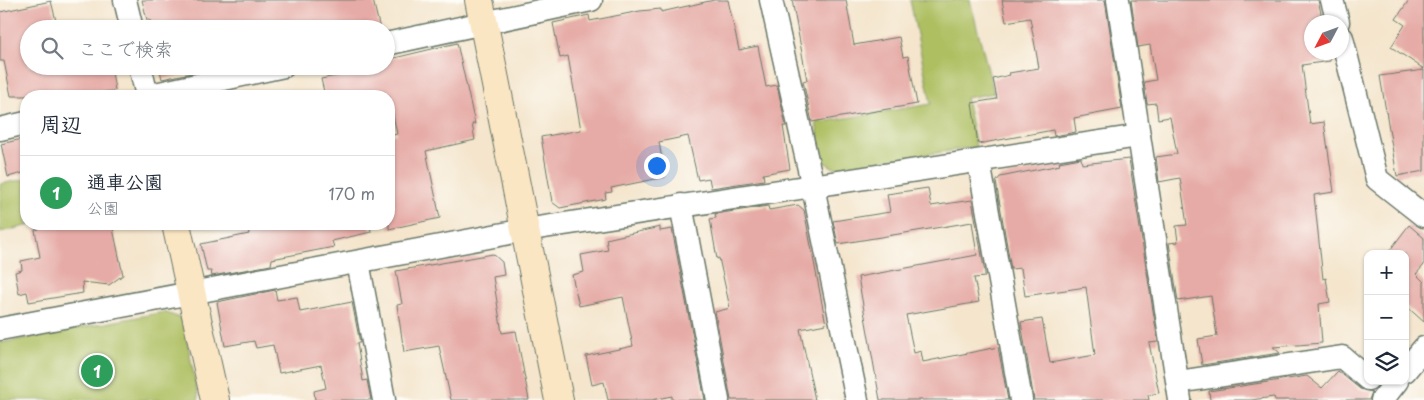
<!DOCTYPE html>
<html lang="ja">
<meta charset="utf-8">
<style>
:root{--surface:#fff;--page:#f6f6f7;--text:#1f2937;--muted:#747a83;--line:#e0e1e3;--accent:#1a73e8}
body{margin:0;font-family:"Playpen Sans","Klee One",sans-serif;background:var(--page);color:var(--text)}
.controls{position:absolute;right:15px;bottom:15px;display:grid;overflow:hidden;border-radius:10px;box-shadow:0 1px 4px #0004}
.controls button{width:45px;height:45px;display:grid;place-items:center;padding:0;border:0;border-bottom:1px solid var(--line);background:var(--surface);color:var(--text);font:25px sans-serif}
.compass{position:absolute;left:1304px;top:15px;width:45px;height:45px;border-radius:50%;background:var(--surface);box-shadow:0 1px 4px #0004;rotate:229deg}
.you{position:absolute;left:656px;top:165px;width:18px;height:18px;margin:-12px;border:4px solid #fff;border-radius:50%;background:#1a73e8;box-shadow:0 0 0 8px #1a73e833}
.badge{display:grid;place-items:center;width:32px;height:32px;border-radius:50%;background:var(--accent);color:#fff;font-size:16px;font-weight:700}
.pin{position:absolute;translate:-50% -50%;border:2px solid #fff;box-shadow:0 1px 5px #0006}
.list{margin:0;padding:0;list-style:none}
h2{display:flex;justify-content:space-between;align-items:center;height:65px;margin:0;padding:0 20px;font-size:21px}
h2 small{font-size:16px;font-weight:400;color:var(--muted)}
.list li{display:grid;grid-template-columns:32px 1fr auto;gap:15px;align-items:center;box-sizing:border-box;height:75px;padding:0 20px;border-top:1px solid var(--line)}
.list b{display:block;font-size:19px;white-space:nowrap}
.list p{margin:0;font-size:16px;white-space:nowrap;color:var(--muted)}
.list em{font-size:16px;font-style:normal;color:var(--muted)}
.icon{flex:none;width:28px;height:28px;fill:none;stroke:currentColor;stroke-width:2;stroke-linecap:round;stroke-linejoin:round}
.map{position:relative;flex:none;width:1424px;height:400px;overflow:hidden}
.search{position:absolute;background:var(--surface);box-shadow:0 1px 4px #0004;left:20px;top:20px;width:375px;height:55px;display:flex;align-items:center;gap:12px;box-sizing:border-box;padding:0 18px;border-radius:28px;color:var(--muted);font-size:19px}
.panel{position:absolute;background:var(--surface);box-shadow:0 1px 4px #0004;left:20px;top:90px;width:375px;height:140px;border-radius:20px}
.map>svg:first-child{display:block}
.green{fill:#aebf62;stroke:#667e4b}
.building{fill:#e6aba6}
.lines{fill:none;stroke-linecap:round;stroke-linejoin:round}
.street-casing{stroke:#6a7869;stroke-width:25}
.secondary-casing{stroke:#6a7869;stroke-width:30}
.street{stroke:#fff;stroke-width:22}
.secondary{stroke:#fbe6c4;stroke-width:28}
</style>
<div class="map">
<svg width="1424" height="400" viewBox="0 0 1424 400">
<rect width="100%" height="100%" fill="#fdfcf7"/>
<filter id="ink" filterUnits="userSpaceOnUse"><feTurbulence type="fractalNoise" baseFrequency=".02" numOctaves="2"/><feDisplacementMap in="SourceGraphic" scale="10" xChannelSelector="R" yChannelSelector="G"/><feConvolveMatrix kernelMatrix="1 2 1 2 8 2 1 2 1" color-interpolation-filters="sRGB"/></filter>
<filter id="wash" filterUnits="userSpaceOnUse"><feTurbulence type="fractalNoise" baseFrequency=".0096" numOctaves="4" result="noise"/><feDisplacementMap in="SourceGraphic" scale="20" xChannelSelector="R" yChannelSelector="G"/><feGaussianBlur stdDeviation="1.12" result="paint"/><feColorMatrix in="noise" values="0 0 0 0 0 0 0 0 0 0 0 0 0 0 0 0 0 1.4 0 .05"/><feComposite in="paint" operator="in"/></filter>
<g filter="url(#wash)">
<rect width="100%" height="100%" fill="#f4e5cc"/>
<g class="green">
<path d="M910,0H970L994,93L966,98L976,147L834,168L824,162L816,123L931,104Z"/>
<path d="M26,179V224L31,225L0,232V184Z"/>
<path d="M164,312L180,318L185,331L199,400H0V343Z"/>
</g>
<g id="blocks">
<g class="building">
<path d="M142,0H373L380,29H224L223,23L200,29H152L150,20H147Z"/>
<path d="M714,0H728L739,50L758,46L766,87L777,85L786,126H783L790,169L763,174L764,180L711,188L709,178L698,180L688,136L659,142L665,177L611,188L612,192L605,193L606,199L560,208L552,202L541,137L581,130L568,56L560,58L553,23L589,15L590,21L640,11L661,9V12Z"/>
<path d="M792,0H846L854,45L899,37L903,57L908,56L917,104L812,122L803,81L807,80Z"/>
<path d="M1002,0H1105L1122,109L1074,118L1076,132L1054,136L1053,130L978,144L972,103L997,99L993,79L1010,75L1009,73L1039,68L1030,18L1006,22Z"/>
<path d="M1131,0H1318L1323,22H1312V52H1328L1330,61L1302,65L1310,124L1324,122L1334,192L1314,195L1323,279L1326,278L1330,302L1319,304L1322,343L1273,347L1280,353L1202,365L1198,339L1217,336L1211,296L1178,301L1169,243L1178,242L1176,226L1187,225L1180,178L1159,182L1156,157L1177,154L1170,117L1158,119L1156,103L1147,104L1144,82L1156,80L1150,45L1138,47Z"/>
<path d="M1409,0H1424V69L1391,47L1405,25L1396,19Z"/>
<path d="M51,1L58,29H29V66H111L115,90L88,96H11L4,61H0V12Z"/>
<path d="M457,43L475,124H472L475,140L426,151L440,218L389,229V136L397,134L389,96H325L321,79L386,66V60Z"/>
<path d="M159,66H194L196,72L162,79Z"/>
<path d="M1424,70V171L1397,176L1380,76Z"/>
<path d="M26,138V172L8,177L1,144Z"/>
<path d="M1081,158L1082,164L1129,159L1158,342L1149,343L1159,393L1148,395L1149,400H1034L1021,322L1042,319L1050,363L1095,355L1086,287L1025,296L1021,268L1011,269L996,182L1000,177L1060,165L1059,162Z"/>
<path d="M928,188L931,206L972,200L985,273V277L974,278L979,302L906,315L914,353L921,351L923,362L998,347L1008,400H880L858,277L977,255L972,222L838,244L833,221L890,212L887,194Z"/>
<path d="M798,205L804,210L826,324L800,329L815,400H731L715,312L730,308L719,258L717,259L710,219L716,218L715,214L768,206L769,210Z"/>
<path d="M38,224H112L123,275L109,285L82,282L83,293L29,302L27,292L19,294L15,272L22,270L21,261L40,257L35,230L39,229Z"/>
<path d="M247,224H370L371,232L332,241L334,247L272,259L271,265L212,276L211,271H207L201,244L249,234Z"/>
<path d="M1409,225L1424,238V265L1416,274L1424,282V322L1405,305V254H1387Z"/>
<path d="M660,227V231L672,229L705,400H672V396L652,400H608L604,382L592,385L586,356L633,346L623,297L579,306L572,275L584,272L581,255L608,250L606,239Z"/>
<path d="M493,254L502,262L504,275L493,277L502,333L516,331L529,400H451L439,346L404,352L397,305L402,304L396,271Z"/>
<path d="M275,290L277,300L297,297L300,312L352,302L360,343H357L363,381L367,380L371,400H315L314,391L326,388L321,365L279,373L273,345L256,348L254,341L225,346L217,302Z"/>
<path d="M1338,371L1360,389L1372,392L1369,400H1275L1274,397L1251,400H1210L1209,391L1307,376L1322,388Z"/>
</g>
</g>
</g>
<g filter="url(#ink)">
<use href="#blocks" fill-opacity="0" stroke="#6a7869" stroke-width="1"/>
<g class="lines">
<g class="street-casing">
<g id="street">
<path d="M125,0L132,29"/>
<path d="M771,0L813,187L857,400"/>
<path d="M1118,0L1180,400"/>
<path d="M1332,0L1338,22"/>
<path d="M1342,38L1377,179L1424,216"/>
<path d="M386,44L591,0"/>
<path d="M140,66L147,96"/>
<path d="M146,96L284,66"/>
<path d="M0,129L26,123"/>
<path d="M979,162L1021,400"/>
<path d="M681,205L718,400"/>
<path d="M358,262L384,400"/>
<path d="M0,329L525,230L1139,136"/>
<path d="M1405,371L1424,348"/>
<path d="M1178,382L1342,357L1368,379"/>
<path d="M1382,400L1397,381"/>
</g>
</g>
<g class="secondary-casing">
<g id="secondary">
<path d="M479,0L559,400"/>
<path d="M176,224L215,400"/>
</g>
</g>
<use href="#street" class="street"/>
<use href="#secondary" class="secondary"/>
</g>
</g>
</svg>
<div class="controls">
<button>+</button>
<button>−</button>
<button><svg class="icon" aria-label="layers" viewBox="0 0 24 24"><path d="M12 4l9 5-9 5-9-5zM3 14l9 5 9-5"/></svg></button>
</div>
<svg class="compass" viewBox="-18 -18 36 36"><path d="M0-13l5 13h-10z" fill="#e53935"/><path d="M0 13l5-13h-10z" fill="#747a83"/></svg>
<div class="you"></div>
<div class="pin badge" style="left:97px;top:371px;background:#2e9e5b">1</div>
<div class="search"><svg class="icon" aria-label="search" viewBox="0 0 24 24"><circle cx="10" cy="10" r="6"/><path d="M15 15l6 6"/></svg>ここで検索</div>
<section class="panel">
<h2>周辺<small></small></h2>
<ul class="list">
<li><span class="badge" style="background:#2e9e5b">1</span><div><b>通車公園</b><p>公園</p></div><em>170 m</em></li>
</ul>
</section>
</div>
